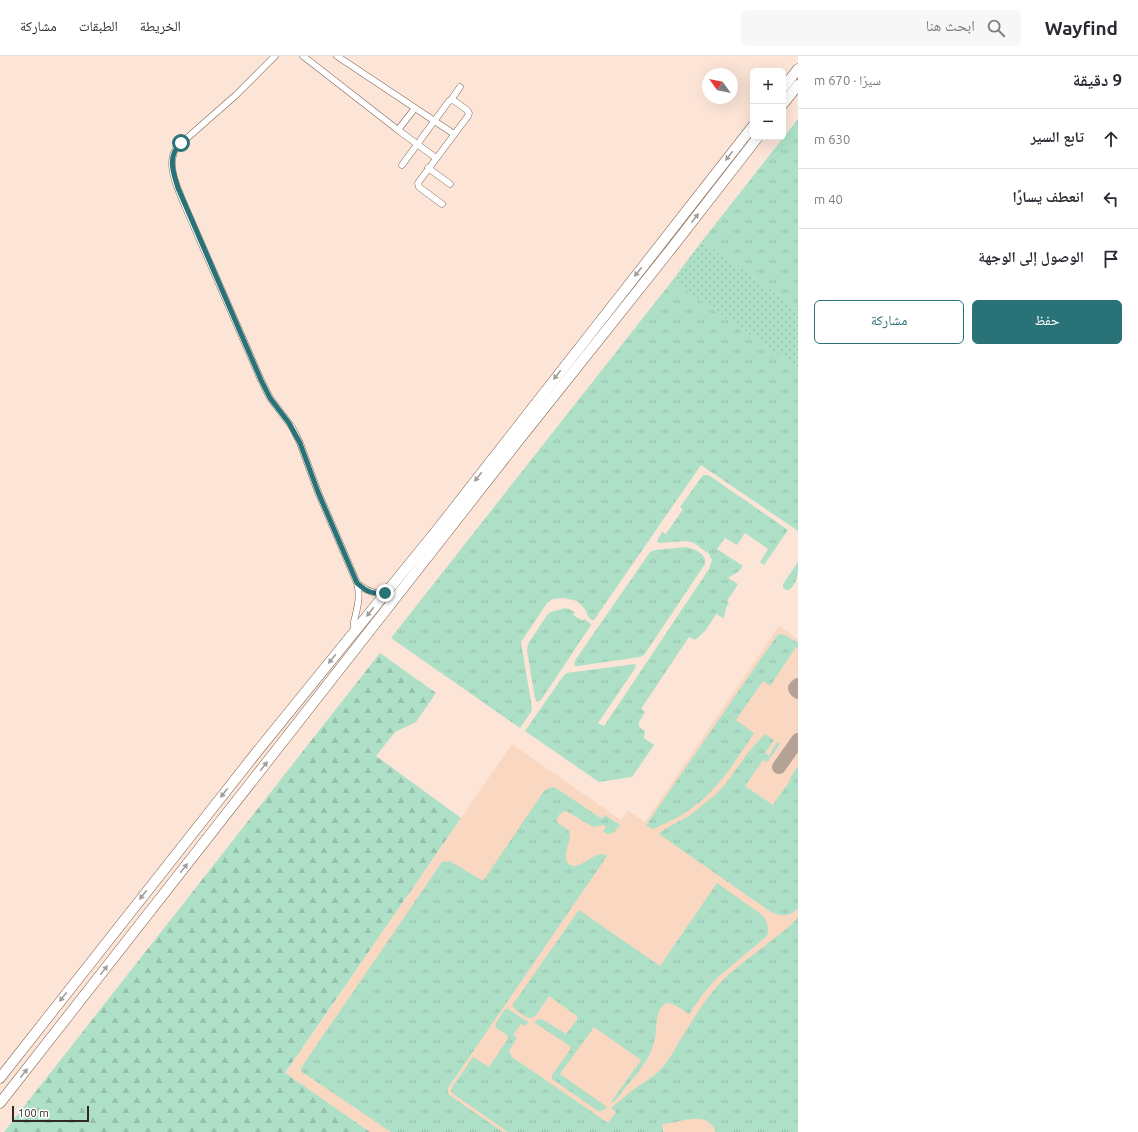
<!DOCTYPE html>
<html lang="ar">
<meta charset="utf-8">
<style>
:root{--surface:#fff;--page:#f7f7f7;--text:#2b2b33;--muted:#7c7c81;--line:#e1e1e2;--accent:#287278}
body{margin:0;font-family:Ubuntu,"Noto Naskh Arabic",sans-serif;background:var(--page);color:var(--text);direction:rtl}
.controls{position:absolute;right:12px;top:12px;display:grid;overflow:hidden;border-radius:6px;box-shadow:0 4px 16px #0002}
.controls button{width:36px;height:36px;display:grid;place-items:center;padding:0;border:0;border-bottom:1px solid var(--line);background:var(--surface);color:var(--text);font:20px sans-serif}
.compass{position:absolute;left:702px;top:12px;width:36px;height:36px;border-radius:50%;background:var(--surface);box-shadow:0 4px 16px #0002;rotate:303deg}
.scale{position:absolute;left:12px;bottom:10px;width:77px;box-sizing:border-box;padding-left:4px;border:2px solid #332923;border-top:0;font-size:11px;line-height:14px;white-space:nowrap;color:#332923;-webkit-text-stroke:3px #fff;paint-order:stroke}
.stop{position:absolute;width:12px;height:12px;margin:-9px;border:3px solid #287278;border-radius:50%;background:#fff}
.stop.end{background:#287278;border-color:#fff;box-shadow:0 1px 4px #0008}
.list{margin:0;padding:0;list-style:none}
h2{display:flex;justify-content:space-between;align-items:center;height:52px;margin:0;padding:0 16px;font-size:17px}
h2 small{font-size:13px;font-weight:400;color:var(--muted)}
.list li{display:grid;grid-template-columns:26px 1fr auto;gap:12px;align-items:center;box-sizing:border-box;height:60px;padding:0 16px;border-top:1px solid var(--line)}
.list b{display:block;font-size:15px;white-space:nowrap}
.list em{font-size:13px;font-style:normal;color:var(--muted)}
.actions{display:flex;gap:8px;padding:12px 16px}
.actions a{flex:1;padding:9px 0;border:1px solid var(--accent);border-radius:6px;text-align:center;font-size:14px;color:var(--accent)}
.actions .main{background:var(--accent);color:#fff}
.icon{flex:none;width:22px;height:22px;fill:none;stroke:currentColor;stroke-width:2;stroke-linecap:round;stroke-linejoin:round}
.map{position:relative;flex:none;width:798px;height:1076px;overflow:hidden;direction:ltr}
header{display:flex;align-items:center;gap:24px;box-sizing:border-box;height:56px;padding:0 20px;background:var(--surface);border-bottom:1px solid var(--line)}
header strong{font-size:19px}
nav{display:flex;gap:22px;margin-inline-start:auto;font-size:14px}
.search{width:280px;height:36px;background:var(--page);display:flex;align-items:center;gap:10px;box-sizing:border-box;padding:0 14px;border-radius:6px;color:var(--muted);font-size:15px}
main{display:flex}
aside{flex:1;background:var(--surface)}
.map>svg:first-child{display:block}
.built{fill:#f9d7c1}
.grass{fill:url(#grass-tufts)}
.forest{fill:url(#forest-firs)}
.park{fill:url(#park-dots)}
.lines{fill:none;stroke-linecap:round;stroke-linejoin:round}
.taxiway{stroke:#b4a297;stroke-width:14}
.minor-casing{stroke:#7d6556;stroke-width:7}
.trunk-casing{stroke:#7d6556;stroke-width:11}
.minor{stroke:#fff;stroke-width:6}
.trunk{stroke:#fff;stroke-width:10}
.oneway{fill:#a39f9c}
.route{stroke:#287278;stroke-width:5}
</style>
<header>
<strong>Wayfind</strong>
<div class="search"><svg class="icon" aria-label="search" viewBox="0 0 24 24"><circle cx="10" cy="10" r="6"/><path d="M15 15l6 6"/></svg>ابحث هنا</div>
<nav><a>الخريطة</a><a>الطبقات</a><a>مشاركة</a></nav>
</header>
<main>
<aside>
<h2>9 دقيقة<small>سيرًا · 670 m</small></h2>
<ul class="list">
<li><svg class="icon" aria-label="ahead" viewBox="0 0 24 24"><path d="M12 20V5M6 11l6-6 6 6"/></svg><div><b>تابع السير</b></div><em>630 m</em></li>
<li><svg class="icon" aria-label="left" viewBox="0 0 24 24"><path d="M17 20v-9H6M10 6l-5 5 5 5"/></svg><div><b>انعطف يسارًا</b></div><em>40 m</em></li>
<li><svg class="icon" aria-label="arrive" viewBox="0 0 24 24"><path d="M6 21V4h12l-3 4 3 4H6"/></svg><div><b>الوصول إلى الوجهة</b></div></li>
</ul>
<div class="actions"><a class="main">حفظ</a><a>مشاركة</a></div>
</aside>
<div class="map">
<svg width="798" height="1076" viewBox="0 0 798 1076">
<defs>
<pattern id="grass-tufts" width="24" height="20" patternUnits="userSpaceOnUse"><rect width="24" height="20" fill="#ade0c7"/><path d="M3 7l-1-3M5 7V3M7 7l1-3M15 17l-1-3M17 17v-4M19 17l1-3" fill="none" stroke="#95c0ab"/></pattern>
<pattern id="forest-firs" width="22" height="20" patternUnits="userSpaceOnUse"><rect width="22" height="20" fill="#ade0c7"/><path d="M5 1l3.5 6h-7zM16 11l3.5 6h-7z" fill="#95c0ab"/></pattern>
<pattern id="park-dots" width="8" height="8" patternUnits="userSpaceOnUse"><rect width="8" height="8" fill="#ade0c7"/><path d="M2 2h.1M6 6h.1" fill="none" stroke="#95c0ab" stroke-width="1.8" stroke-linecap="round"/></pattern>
</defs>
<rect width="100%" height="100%" fill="#fce5d7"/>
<path class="built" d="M779,570L798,583V1076H370L285,1018L512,688L621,764L628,755L645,766Z"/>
<g class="grass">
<path d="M798,63V253L702,185Z"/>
<path d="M672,225L798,312V475L701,409L594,564H592L589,562L585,553L577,545L564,542L553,543L547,547L521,586L532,652L531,656L520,672L391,582Z"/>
<path d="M703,419H706L710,420L788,474L764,509L760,506L768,493L745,477L737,489L725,482L717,493L743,510L739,515L728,522L738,528L727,545L729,547L726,552L724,561L723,562L716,558L706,574L695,584L689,581L641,653L645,656L639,666V671L645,675L644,682L654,689L632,721L599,726L525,675L564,619L567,617L635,608L636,611L598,667L604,670L709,513L712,504L709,498L694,487L686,485L660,487L657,486L658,483L662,476L666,478L683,453L680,451Z"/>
<path d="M686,491C695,493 707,498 705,508L644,599L640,601L578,610H575L574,608L576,603L650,496L655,494Z"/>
<path d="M798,506C798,518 798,526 789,534H786L783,531V528Z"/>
<path d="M565,552L569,553L575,556L573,559L583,565L584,563L590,567L591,569L541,644L537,646L535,642L527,595L528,588L547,559L551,556Z"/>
<path d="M779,578L785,579L798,587V592L796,591L770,630L763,625L736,664L754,677C735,706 716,737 686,756C676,763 664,768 653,773L651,772L646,769L776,581Z"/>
<path d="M765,678L774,684L765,697L769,700L777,686L780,688L767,706L763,704L745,730L773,749L791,723L790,722L798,710V852C790,861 782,861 771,856L659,778L665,773L689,760L714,740L724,730L750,694Z"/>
<path d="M553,731L556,732L602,763L605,759L620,769L613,777L607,778L603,775L606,771L604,769L593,771L568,756L565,755C560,757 556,761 557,766C560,769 565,771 568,774C575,782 560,798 568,807C579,819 595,791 607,800L448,1032V1037L452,1041L503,1076H391L302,1016L301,1012L442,806L450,805L483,825L544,735L547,733Z"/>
<path d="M717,827L762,859C768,866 769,872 767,880L717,922L703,938L689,958C684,955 670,944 665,948C655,954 657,972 655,982C652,1001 637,1018 625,1032C621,1037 618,1043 613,1046H611L641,1004L594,971L560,1018L607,1051C604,1054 602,1056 598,1055L552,1023V1019L570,994V990L535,967L537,964L542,963L566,978L577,964V960L549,940L536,959L532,962C525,962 517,955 512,950L513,948L579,854L660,910Z"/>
<path d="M798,862V1076H716C709,1061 699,1062 684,1064C677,1066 670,1067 662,1068L663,1076H508L452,1037L451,1035L453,1030L473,1001L489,1011L508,983L507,979L495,971L496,967L505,953H508L528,966L525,970L521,968L513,979L517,982L509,995L512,1001L608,1067L616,1056L611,1052C619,1046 626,1039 634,1033C643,1027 653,1021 661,1013C669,1004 675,993 681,983C693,963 704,945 719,928C743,903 774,886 798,862Z"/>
</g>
<path class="forest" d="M380,597L436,637L416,666L395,676L376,700L461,762L285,1017L370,1076H4Z"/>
<path class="park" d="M702,185L798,253V312L672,225Z"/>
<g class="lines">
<g class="taxiway">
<path d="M798,629L795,632L796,634L798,636"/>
<path d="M779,711L798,684"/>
</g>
<g class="minor-casing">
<g id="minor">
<path d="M275,0L236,39L178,90C164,106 178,133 185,150L261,324L270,342L292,371L300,387L318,436L357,527C361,541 357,552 354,566V570L357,573"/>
<path d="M303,0L398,74L436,102"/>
<path d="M337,0L454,78"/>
<path d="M451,44L460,31"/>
<path d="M398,74L415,52"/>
<path d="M402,109L449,45L453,44L467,54L469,57L468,60L418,127L419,131L442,148"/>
<path d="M428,112L450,128"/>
<path d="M358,528C367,535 374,538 385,537"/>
</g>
</g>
<g class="trunk-casing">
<g id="trunk">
<path d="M783,32L798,13"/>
<path d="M783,48L798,29"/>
<path d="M0,1022L256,697L437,474L753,70"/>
<path d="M0,1047L519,384L671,193L758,81"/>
</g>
</g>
<use href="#minor" class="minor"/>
<use href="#trunk" class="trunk"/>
</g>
<defs><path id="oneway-solid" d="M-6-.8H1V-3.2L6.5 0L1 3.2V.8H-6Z"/></defs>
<g class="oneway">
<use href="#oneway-solid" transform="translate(729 100) rotate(128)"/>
<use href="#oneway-solid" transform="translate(695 162) rotate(-52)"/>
<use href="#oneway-solid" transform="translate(638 216) rotate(128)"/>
<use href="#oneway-solid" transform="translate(557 319) rotate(128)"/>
<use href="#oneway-solid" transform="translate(478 421) rotate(128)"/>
<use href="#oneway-solid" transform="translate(370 556) rotate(128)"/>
<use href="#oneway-solid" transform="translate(332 603) rotate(129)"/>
<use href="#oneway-solid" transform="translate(264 710) rotate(-52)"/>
<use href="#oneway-solid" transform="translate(224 737) rotate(128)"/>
<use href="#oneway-solid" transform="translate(184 812) rotate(-52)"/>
<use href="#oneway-solid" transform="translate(143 839) rotate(128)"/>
<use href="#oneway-solid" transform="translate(104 914) rotate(-52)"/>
<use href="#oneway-solid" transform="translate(63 941) rotate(128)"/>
<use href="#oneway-solid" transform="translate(24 1017) rotate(-52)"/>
</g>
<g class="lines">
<path class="route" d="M181,87C167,100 173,116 178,132L261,324L270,342L289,367L300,387L318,436L357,527C367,536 372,538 385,537"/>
</g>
</svg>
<div class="controls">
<button>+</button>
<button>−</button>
</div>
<svg class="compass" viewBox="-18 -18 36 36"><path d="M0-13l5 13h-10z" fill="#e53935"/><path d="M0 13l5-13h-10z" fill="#7c7c81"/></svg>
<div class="scale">100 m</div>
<div class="stop" style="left:181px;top:87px"></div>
<div class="stop end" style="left:385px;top:537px"></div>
</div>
</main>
